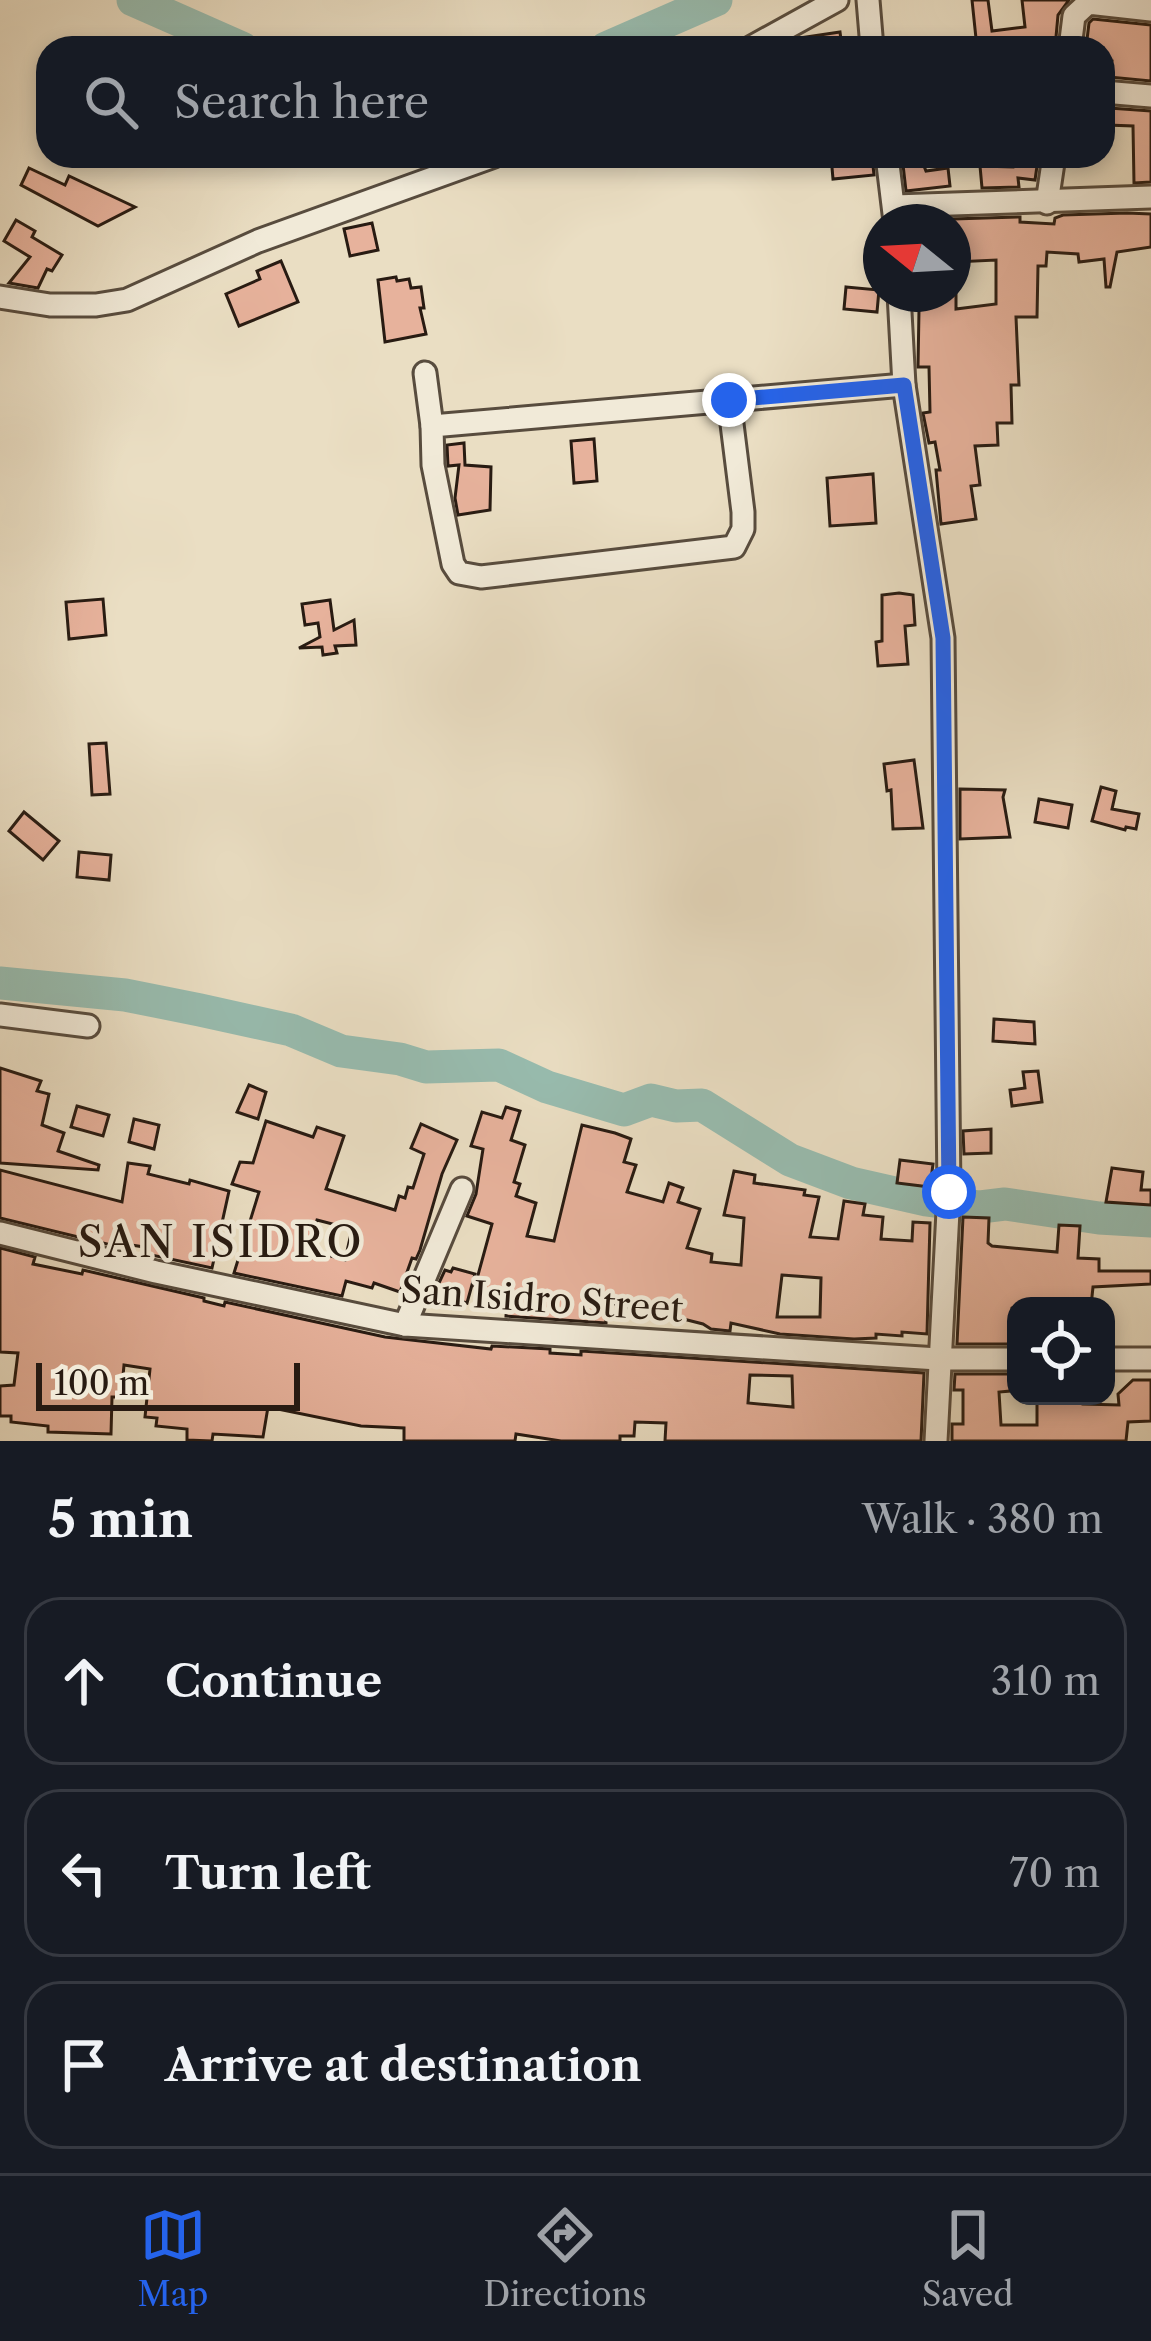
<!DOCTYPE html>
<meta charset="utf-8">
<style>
:root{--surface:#171b24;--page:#242831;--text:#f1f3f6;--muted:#9ea1a6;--line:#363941;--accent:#2563eb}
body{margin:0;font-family:"Libre Caslon Text",serif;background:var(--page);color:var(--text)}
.controls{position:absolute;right:36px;bottom:36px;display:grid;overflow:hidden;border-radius:24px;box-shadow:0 6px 18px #0003}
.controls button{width:108px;height:108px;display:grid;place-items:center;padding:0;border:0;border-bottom:3px solid var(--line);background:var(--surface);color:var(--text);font:60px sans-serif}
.compass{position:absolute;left:863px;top:204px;width:108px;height:108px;border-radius:50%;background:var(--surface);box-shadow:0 6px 18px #0003;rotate:288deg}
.scale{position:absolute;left:36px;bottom:30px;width:264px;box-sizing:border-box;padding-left:12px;border:6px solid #281b12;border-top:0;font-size:33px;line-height:42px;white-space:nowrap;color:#281b12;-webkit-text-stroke:9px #f1ead8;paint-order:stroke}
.stop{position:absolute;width:36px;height:36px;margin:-27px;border:9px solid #2563eb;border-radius:50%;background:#fff}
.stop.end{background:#2563eb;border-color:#fff;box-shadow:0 3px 12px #0008}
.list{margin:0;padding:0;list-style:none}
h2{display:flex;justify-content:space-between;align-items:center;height:156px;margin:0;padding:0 48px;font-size:51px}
h2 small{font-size:39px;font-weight:400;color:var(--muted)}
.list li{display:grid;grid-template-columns:78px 1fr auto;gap:36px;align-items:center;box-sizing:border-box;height:168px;margin:0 24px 24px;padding:0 24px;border:3px solid var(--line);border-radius:36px}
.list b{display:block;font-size:45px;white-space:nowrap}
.list em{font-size:39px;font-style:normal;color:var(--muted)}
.icon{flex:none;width:66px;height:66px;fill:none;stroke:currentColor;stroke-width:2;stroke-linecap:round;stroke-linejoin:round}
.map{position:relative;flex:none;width:1151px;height:1441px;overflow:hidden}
.search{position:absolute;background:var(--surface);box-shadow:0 6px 18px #0003;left:36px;right:36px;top:36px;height:132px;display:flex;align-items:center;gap:30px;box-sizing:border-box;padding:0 42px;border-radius:36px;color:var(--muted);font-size:45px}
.sheet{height:732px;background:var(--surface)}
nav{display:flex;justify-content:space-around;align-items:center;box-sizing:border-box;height:168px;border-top:3px solid var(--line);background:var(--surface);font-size:33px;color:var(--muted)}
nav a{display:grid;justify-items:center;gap:6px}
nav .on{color:var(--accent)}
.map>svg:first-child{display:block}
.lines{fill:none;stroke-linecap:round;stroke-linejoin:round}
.river{stroke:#98bcaf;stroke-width:33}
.building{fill:#e7b29c;stroke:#281b12;stroke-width:3;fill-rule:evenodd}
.minor-casing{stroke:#584c3e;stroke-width:27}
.minor{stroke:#f1ead8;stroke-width:21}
.route{stroke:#2563eb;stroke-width:15}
.labels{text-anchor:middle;stroke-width:9;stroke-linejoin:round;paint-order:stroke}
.street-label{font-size:36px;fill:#281b12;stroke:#f1ead8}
.quarter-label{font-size:42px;letter-spacing:3px;fill:#281b12;stroke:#f1ead8}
</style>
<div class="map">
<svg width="1151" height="1441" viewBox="0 0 1151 1441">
<rect width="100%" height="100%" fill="#eadec3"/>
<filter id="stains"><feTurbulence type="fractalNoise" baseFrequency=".00167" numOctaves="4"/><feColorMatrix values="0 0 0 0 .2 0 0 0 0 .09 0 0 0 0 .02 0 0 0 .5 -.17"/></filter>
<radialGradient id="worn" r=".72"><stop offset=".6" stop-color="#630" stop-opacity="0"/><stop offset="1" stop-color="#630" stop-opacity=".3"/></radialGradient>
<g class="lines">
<g class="river">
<path d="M133,0L242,48"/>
<path d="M606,48L716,0"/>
<path d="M0,983L125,995L200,1010L291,1030L341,1051L400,1059L426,1067L499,1065L547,1087L624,1110L651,1100L676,1106L702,1105L790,1160L851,1183L926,1200L980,1207L1005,1204L1099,1218L1151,1221"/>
</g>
</g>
<g class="building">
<path d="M972,0H988L992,31L1025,27L1022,0H1069L1058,15L1055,48H977Z"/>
<path d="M1093,19L1151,25V81L1109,77L1112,61L1103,59V48H1086L1089,23Z"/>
<path d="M840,32L842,48H788L800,38Z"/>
<path d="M1109,108L1151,111V182L1134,183L1133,126L1107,125Z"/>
<path d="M831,156H872L874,175L833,179Z"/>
<path d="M902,156H920L926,171L948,168L950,186L906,191Z"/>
<path d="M1014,156L1038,159L1035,180L1018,178L1019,187L982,188L980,166L1013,167Z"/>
<path d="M29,168L65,185L69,176L135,207L98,226L21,185Z"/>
<path d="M1127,213L1151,214V247L1117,252L1110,287H1106L1104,259L1079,262L1078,254L1047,252L1046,266H1038L1037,317H1016L1019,385H1011L1012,423H997L998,445L975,446L980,485L971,486L976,519L941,524L936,470H940L935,442L929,443L923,413L930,412L929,367H918L919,310H915L914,294H956V309L996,304V260L955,262L953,219L1020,217V222L1054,224L1055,218L1063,215Z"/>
<path d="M16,220L35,231L32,237L62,255L52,271L47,269L38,288L9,283L30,257L4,241Z"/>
<path d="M372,223L378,250L350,256L344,229Z"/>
<path d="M281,261L298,302L239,326L226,294L260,279L257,271Z"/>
<path d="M396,277L397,281L409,279L411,288L421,287L424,308H420L426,334L385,342L378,280Z"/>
<path d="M846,287L879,290L877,312L844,309Z"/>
<path d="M594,439L597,481L574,483L571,441Z"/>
<path d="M464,443L465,465L491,467L490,510L458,515L455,498L459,465L448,466L447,445Z"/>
<path d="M873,474L876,523L830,526L827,478Z"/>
<path d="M899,593L913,595L915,625L905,626L908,664L878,666L876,642L882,641V595Z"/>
<path d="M103,599L106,635L69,639L66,602Z"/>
<path d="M330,600L334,630L354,620L356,645L335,646L337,653L323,655L322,647L299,648L320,637L318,623L305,625L302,604Z"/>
<path d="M106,743L110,794L92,795L89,744Z"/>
<path d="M914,760L923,828L893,829L891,790L887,791L884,764Z"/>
<path d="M1101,787L1116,791L1112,809L1139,814L1136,829L1126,827L1125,830L1092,821Z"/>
<path d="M960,789L1005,790L1003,797L1010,837L960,839Z"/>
<path d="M1039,799L1072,805L1068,828L1035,822Z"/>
<path d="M24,812L59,841L43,860L9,831Z"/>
<path d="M79,852L111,855L109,880L77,877Z"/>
<path d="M994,1019L1034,1022L1035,1044L993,1041Z"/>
<path d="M0,1068L41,1081L37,1091L49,1094L42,1125L64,1133L58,1151L99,1165L98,1170L0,1163Z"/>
<path d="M1038,1071L1042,1102L1012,1106L1010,1090L1025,1088L1023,1072Z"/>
<path d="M249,1085L266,1092L258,1119L237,1112Z"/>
<path d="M77,1106L109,1115L103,1136L71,1127Z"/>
<path d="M506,1107L520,1111L511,1140L525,1145L514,1182L520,1184L516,1196L536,1203L527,1236L554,1241L582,1125L615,1133L631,1139L624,1162L636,1165L627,1192L663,1202L669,1183L683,1188L678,1202L700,1209L687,1248L712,1254L711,1262L741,1265L744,1218L724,1215L734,1171L755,1175L754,1183L805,1190L804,1195L819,1197L810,1237L838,1239L844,1201L865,1204L863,1215L883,1217L881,1239L912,1241L913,1222L930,1223L927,1334L902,1332V1336L876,1334V1338L854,1339L780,1334L731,1323L730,1331L711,1329L703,1324L648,1310L647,1315L606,1301V1323L506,1316L507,1299L475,1286L492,1224L467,1216L476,1194L483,1149L471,1146L482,1112L502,1118ZM782,1275L821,1278L820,1317H777Z"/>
<path d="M134,1119L159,1125L154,1149L129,1142Z"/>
<path d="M266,1121L313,1137L317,1127L344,1136L326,1189L395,1210L399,1196L405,1198L408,1187L413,1188L424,1154L411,1148L421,1124L457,1140L442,1174L420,1250L416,1259L412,1258L400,1292L374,1283L372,1288L346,1281L342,1296L234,1273L259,1192L232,1184L240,1162L253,1163ZM317,1220L352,1229L345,1260L308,1250Z"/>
<path d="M991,1129V1153L964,1154L963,1131Z"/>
<path d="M900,1160L933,1164L930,1187L897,1183Z"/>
<path d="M128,1163L150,1166L148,1174L189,1184L190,1180L229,1191L212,1268L142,1253L144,1247L112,1242L111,1245L0,1218V1170L122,1202Z"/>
<path d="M1112,1168L1143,1172L1141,1190H1151V1205L1106,1202Z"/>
<path d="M963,1217L989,1218L988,1243L992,1246L1057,1252L1059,1225L1080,1226L1078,1258L1099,1259V1271H1151V1284L1093,1287L1091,1306H1016L1012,1308L1011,1344H957Z"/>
<path d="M0,1248L35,1257L33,1264L82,1274L83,1270L204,1298V1301L224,1306L225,1302L385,1337L491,1349L492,1346L550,1349V1353L581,1355V1351L924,1373L921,1441H665L666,1423L635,1422L634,1436H620V1441H561L516,1434L515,1441H404V1428L361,1426L268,1407L263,1437L213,1434L212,1441L187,1440V1429L156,1426L157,1418L145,1417L150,1369L124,1365L121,1397H112L111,1434L48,1432V1426L11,1422V1416H0V1386L14,1385L18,1353L0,1352ZM750,1375L792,1376L793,1407L748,1403Z"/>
<path d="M453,1268L475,1274L467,1303L444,1296L447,1287L438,1285L445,1270L451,1272Z"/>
<path d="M955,1374H1011L1010,1391L999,1392L1001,1425H1037V1396H1083V1404L1119,1405L1118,1394L1133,1380H1151V1421L1128,1422L1126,1441H952V1424H963V1390H954Z"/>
</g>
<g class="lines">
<g class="minor-casing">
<g id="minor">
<path d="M868,0L872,48"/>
<path d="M750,48L837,0"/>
<path d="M1070,48L1074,16L1088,3L1151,10"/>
<path d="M1103,92L1151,96"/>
<path d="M887,156L895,222"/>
<path d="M1047,203L1054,156"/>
<path d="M895,206L1151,197"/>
<path d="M899,294L904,385L943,638L949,1192L936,1441"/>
<path d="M0,297L50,305H96L127,300L258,241L494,156"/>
<path d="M425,373L432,426"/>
<path d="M729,400L743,512V529L734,547L481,577L459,573L453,564L433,465L432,426L904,385"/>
<path d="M0,1015L88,1026"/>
<path d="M0,1233L156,1272L405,1325L938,1359H1016"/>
<path d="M405,1325L462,1189"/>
<path d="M1106,1359H1151"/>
</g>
</g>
<use href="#minor" class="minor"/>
</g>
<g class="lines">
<path class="route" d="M729,400L904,385L943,638L949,1192"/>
</g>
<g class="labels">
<g class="street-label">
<text transform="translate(542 1299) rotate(4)" y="13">San Isidro Street</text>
</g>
<g class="quarter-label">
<text x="221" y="1257">SAN ISIDRO</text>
</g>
</g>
<rect width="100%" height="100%" filter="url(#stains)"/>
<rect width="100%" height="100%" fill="url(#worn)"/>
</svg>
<div class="controls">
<button><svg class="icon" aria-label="locate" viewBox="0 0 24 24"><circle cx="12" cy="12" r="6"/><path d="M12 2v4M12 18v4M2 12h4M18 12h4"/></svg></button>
</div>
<svg class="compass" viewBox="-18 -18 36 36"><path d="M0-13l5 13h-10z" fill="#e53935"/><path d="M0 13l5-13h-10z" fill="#9ea1a6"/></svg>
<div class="scale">100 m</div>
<div class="stop" style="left:949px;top:1192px"></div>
<div class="stop end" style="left:729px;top:400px"></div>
<div class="search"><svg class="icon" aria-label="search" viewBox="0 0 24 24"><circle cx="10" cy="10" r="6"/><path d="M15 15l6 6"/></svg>Search here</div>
</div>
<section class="sheet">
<h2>5 min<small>Walk · 380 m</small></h2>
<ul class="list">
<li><svg class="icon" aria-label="ahead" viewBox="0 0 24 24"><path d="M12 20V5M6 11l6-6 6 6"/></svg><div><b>Continue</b></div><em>310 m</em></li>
<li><svg class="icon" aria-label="left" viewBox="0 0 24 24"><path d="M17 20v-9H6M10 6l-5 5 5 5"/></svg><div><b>Turn left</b></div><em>70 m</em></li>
<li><svg class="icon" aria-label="arrive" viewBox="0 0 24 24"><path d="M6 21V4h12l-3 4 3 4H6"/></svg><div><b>Arrive at destination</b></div></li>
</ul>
</section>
<nav>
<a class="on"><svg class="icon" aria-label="map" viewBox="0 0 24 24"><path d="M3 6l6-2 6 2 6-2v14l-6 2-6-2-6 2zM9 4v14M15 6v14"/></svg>Map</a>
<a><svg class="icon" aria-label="directions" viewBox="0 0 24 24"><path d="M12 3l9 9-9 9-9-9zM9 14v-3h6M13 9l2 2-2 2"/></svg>Directions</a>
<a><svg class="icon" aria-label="saved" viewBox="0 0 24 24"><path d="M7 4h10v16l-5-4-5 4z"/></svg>Saved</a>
</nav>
